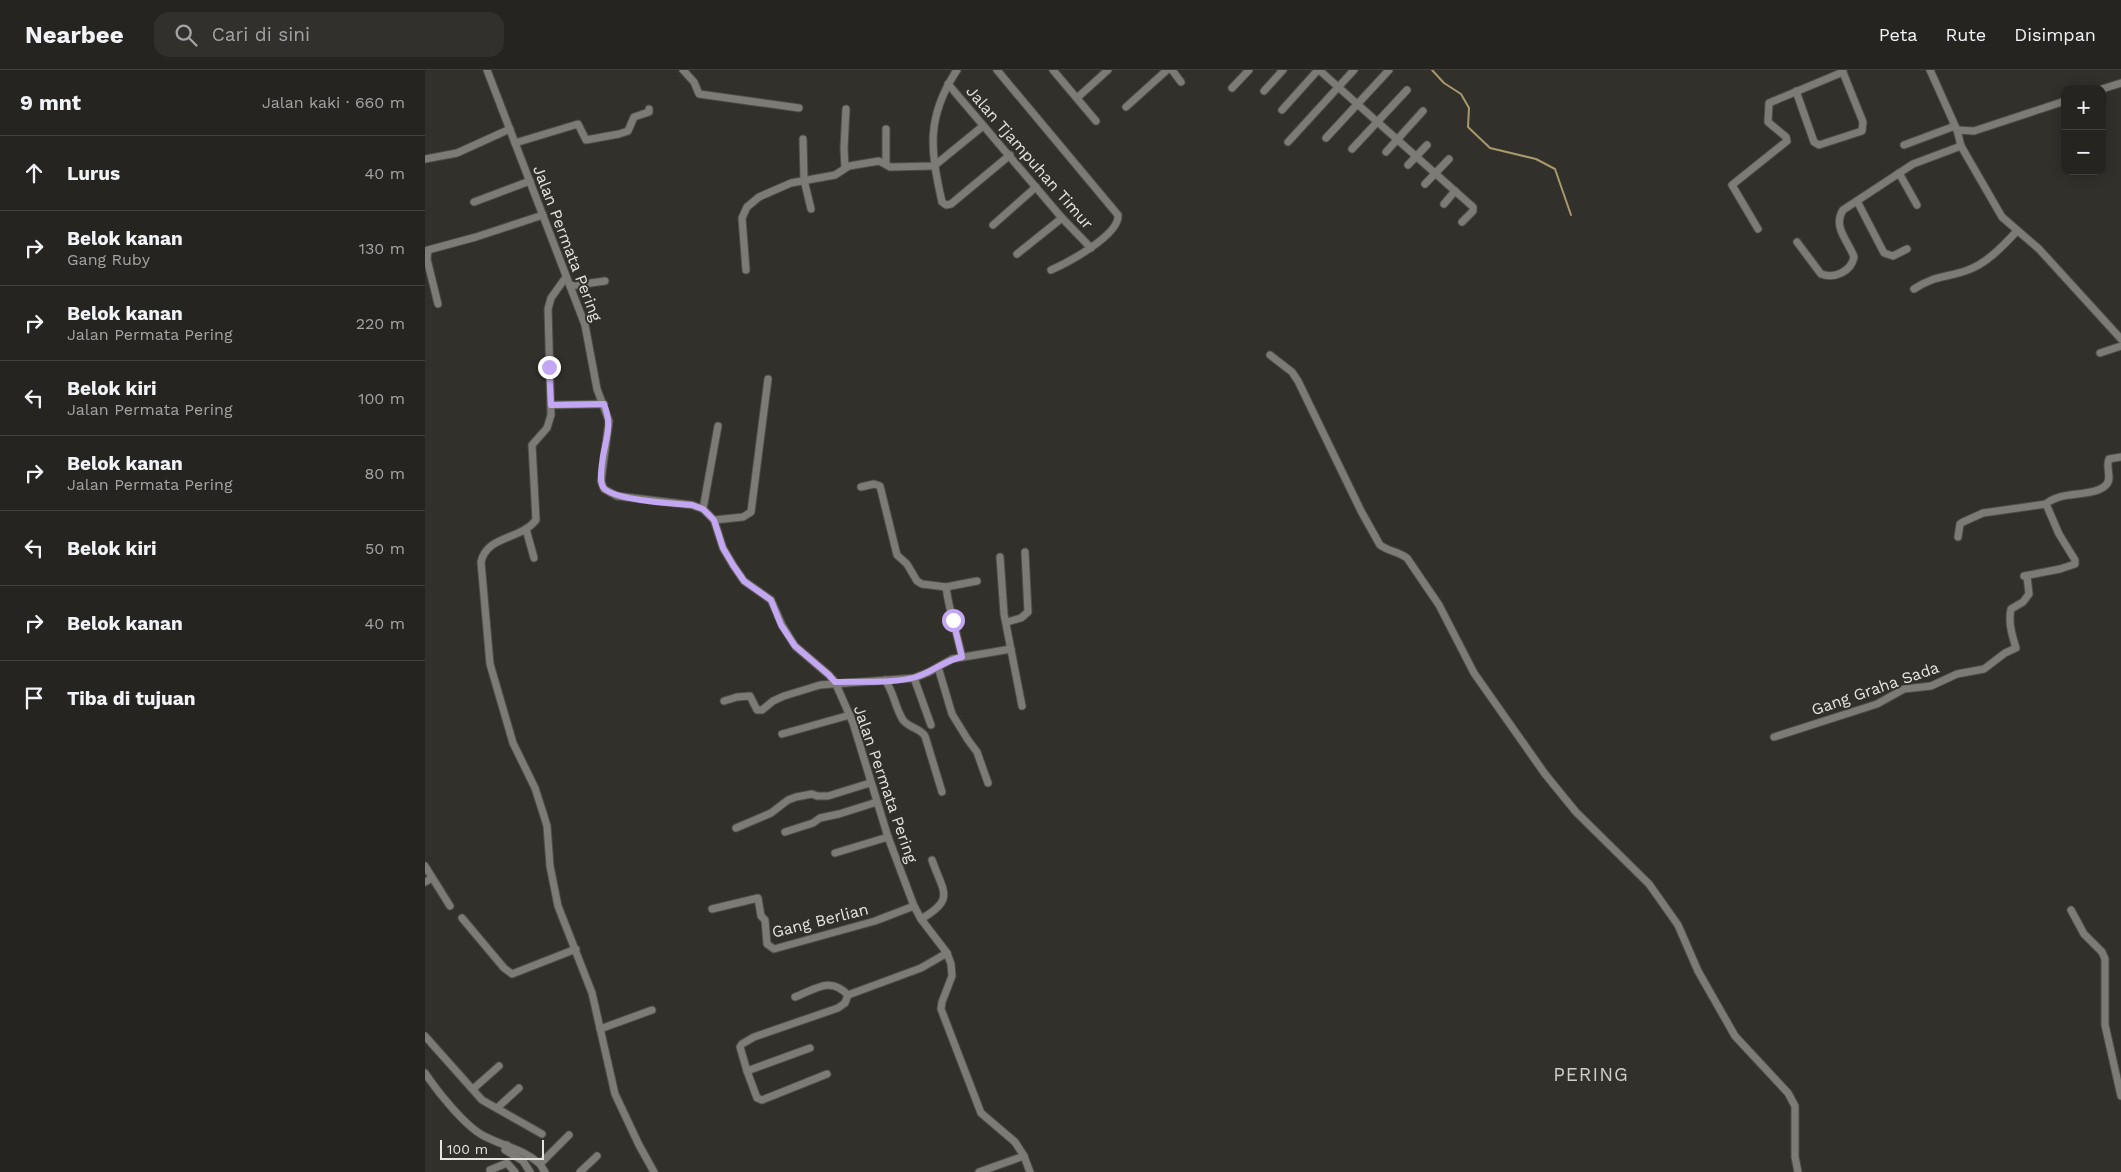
<!DOCTYPE html>
<html lang="id">
<meta charset="utf-8">
<style>
:root{--surface:#262420;--page:#32302d;--text:#f1f3f6;--muted:#a4a4a5;--line:#42413e}
body{margin:0;font-family:"Work Sans",sans-serif;background:var(--page);color:var(--text)}
.controls{position:absolute;right:15px;top:15px;display:grid;overflow:hidden;border-radius:10px;box-shadow:0 2px 12px #0003}
.controls button{width:45px;height:45px;display:grid;place-items:center;padding:0;border:0;border-bottom:1px solid var(--line);background:var(--surface);color:var(--text);font:25px sans-serif}
.scale{position:absolute;left:15px;bottom:12px;width:104px;box-sizing:border-box;padding-left:5px;border:2px solid #e6e4e1;border-top:0;font-size:14px;line-height:18px;white-space:nowrap;color:#e6e4e1;-webkit-text-stroke:4px #32302b;paint-order:stroke}
.stop{position:absolute;width:15px;height:15px;margin:-11px;border:4px solid #c3a7f2;border-radius:50%;background:#fff}
.stop.end{background:#c3a7f2;border-color:#fff;box-shadow:0 1px 5px #0008}
.list{margin:0;padding:0;list-style:none}
h2{display:flex;justify-content:space-between;align-items:center;height:65px;margin:0;padding:0 20px;font-size:21px}
h2 small{font-size:16px;font-weight:400;color:var(--muted)}
.list li{display:grid;grid-template-columns:32px 1fr auto;gap:15px;align-items:center;box-sizing:border-box;height:75px;padding:0 20px;border-top:1px solid var(--line)}
.list b{display:block;font-size:19px;white-space:nowrap}
.list p{margin:0;font-size:16px;white-space:nowrap;color:var(--muted)}
.list em{font-size:16px;font-style:normal;color:var(--muted)}
.icon{flex:none;width:28px;height:28px;fill:none;stroke:currentColor;stroke-width:2;stroke-linecap:round;stroke-linejoin:round}
.map{position:relative;flex:none;width:1696px;height:1102px;overflow:hidden}
header{display:flex;align-items:center;gap:30px;box-sizing:border-box;height:70px;padding:0 25px;background:var(--surface);border-bottom:1px solid var(--line)}
header strong{font-size:24px}
nav{display:flex;gap:28px;margin-inline-start:auto;font-size:18px}
.search{width:350px;height:45px;background:var(--page);display:flex;align-items:center;gap:12px;box-sizing:border-box;padding:0 18px;border-radius:15px;color:var(--muted);font-size:19px}
main{display:flex}
aside{flex:1;background:var(--surface)}
.map>svg:first-child{display:block}
.lines{fill:none;stroke-linecap:round;stroke-linejoin:round}
.stream{stroke:#a8986b;stroke-width:2}
.minor-casing{stroke:#4f4d49;stroke-width:9}
.minor{stroke:#7d7b75;stroke-width:7}
.route{stroke:#c3a7f2;stroke-width:6}
.labels{text-anchor:middle;stroke-width:4;stroke-linejoin:round;paint-order:stroke}
.street-label{font-size:16px;fill:#e6e4e1;stroke:#32302b}
.quarter-label{font-size:19px;letter-spacing:1px;fill:#d1cec7;stroke:#32302b}
</style>
<header>
<strong>Nearbee</strong>
<div class="search"><svg class="icon" aria-label="search" viewBox="0 0 24 24"><circle cx="10" cy="10" r="6"/><path d="M15 15l6 6"/></svg>Cari di sini</div>
<nav><a>Peta</a><a>Rute</a><a>Disimpan</a></nav>
</header>
<main>
<aside>
<h2>9 mnt<small>Jalan kaki · 660 m</small></h2>
<ul class="list">
<li><svg class="icon" aria-label="ahead" viewBox="0 0 24 24"><path d="M12 20V5M6 11l6-6 6 6"/></svg><div><b>Lurus</b></div><em>40 m</em></li>
<li><svg class="icon" aria-label="right" viewBox="0 0 24 24"><path d="M7 20v-9h11M14 6l5 5-5 5"/></svg><div><b>Belok kanan</b><p>Gang Ruby</p></div><em>130 m</em></li>
<li><svg class="icon" aria-label="right" viewBox="0 0 24 24"><path d="M7 20v-9h11M14 6l5 5-5 5"/></svg><div><b>Belok kanan</b><p>Jalan Permata Pering</p></div><em>220 m</em></li>
<li><svg class="icon" aria-label="left" viewBox="0 0 24 24"><path d="M17 20v-9H6M10 6l-5 5 5 5"/></svg><div><b>Belok kiri</b><p>Jalan Permata Pering</p></div><em>100 m</em></li>
<li><svg class="icon" aria-label="right" viewBox="0 0 24 24"><path d="M7 20v-9h11M14 6l5 5-5 5"/></svg><div><b>Belok kanan</b><p>Jalan Permata Pering</p></div><em>80 m</em></li>
<li><svg class="icon" aria-label="left" viewBox="0 0 24 24"><path d="M17 20v-9H6M10 6l-5 5 5 5"/></svg><div><b>Belok kiri</b></div><em>50 m</em></li>
<li><svg class="icon" aria-label="right" viewBox="0 0 24 24"><path d="M7 20v-9h11M14 6l5 5-5 5"/></svg><div><b>Belok kanan</b></div><em>40 m</em></li>
<li><svg class="icon" aria-label="arrive" viewBox="0 0 24 24"><path d="M6 21V4h12l-3 4 3 4H6"/></svg><div><b>Tiba di tujuan</b></div></li>
</ul>
</aside>
<div class="map">
<svg width="1696" height="1102" viewBox="0 0 1696 1102">
<rect width="100%" height="100%" fill="#32302b"/>
<g class="lines">
<path class="stream" d="M1007,0L1019,13L1036,24L1044,38L1043,57L1065,78L1111,89L1130,99L1146,145"/>
<g class="minor-casing">
<g id="minor">
<path d="M62,0L160,255L172,319L184,351L176,411L179,419L192,426L267,435L278,439L289,450L298,478L308,495L319,511L346,530L357,555L370,576L404,605L410,612L428,653L463,767L489,836L496,849L522,883L526,894L527,906L517,932L516,939L556,1043L590,1072L599,1086L605,1102"/>
<path d="M258,0L269,12L274,24L374,38"/>
<path d="M532,0C501,47 505,79 517,132L521,135L526,134L585,85"/>
<path d="M572,0L693,145C695,165 642,193 626,200"/>
<path d="M628,0L671,51"/>
<path d="M747,0L756,12"/>
<path d="M894,0L1048,137V141L1037,152"/>
<path d="M1505,0L1532,60L1536,76L1577,147L1614,179L1696,269"/>
<path d="M523,14L637,148L666,178"/>
<path d="M807,18L824,0"/>
<path d="M1677,19L1696,13"/>
<path d="M839,21L858,0"/>
<path d="M1371,21L1389,72L1394,75L1437,61L1438,52L1417,0"/>
<path d="M652,28L683,0"/>
<path d="M701,37L742,0"/>
<path d="M857,40L893,0"/>
<path d="M1532,60L1549,61L1640,31"/>
<path d="M901,68L964,0"/>
<path d="M378,69L379,110L386,139"/>
<path d="M863,72L929,0"/>
<path d="M90,73L153,54L161,70L194,64L203,61L209,47L224,42V39"/>
<path d="M1479,75L1530,56"/>
<path d="M927,79L982,20"/>
<path d="M961,82L998,41"/>
<path d="M0,89L32,83L85,59"/>
<path d="M461,94V59"/>
<path d="M983,95L1002,75"/>
<path d="M420,98L419,78L421,39"/>
<path d="M1474,103L1492,135"/>
<path d="M1000,114L1024,89"/>
<path d="M1432,131L1459,183L1468,186L1482,179"/>
<path d="M49,132L105,111"/>
<path d="M1019,134L1030,121"/>
<path d="M568,155L611,117"/>
<path d="M1333,159L1307,115L1362,71L1361,67L1343,52L1344,33L1418,2"/>
<path d="M1372,172L1396,204C1409,209 1426,202 1429,187C1424,172 1407,157 1418,140L1488,94L1536,76"/>
<path d="M592,184L637,148"/>
<path d="M321,200L317,148L322,137L334,127L366,113L410,105L424,96L454,91L465,97L509,96L558,56"/>
<path d="M141,207L126,228L123,239L126,345L122,358L107,375L111,450C96,470 62,465 56,492L65,594L88,673L110,718L119,746L122,756L125,796L133,836L167,923L190,1024L214,1075L229,1102"/>
<path d="M145,216L180,211"/>
<path d="M1489,219C1510,205 1521,208 1543,200C1562,193 1578,176 1592,161"/>
<path d="M13,234L2,189L3,180L51,167L118,145"/>
<path d="M1675,283L1696,276"/>
<path d="M845,285L867,302L873,311L936,441L955,475C963,481 974,482 982,488L1014,535L1049,603L1120,704L1151,742L1224,814L1253,855L1273,901L1310,966L1363,1023L1370,1036V1087L1373,1102"/>
<path d="M126,335L179,334"/>
<path d="M436,417L449,414L455,416L472,485L482,494L492,511L497,514L521,517L552,511"/>
<path d="M278,439L293,356"/>
<path d="M289,450L318,447L326,442L343,309"/>
<path d="M101,459L109,488"/>
<path d="M1533,467L1535,454L1538,452L1558,443L1621,434"/>
<path d="M575,487L579,544L597,636"/>
<path d="M1599,506L1635,499L1650,494V490L1634,464L1621,434C1636,420 1668,428 1681,415C1688,408 1680,398 1684,389L1696,387"/>
<path d="M521,517C524,541 532,563 537,587"/>
<path d="M582,552L596,548L603,542L600,482"/>
<path d="M513,597L527,644L543,670L552,682L563,713"/>
<path d="M489,608L506,655"/>
<path d="M460,610C469,622 470,638 478,650C484,658 495,658 500,666L517,722"/>
<path d="M299,631L312,627L325,626L332,640H337L348,631L359,626L395,615L489,608L504,602L527,589L586,579"/>
<path d="M357,664L425,645"/>
<path d="M1349,667L1452,634L1479,619L1506,616L1532,604L1559,599L1580,583L1591,578C1587,565 1583,552 1586,539L1598,532L1604,524L1602,506"/>
<path d="M311,758L346,743L363,730L371,727L387,724L392,726H403L445,713"/>
<path d="M360,762L388,753L395,748L414,744L452,732"/>
<path d="M410,783L463,767"/>
<path d="M0,796L25,836"/>
<path d="M0,812L7,808"/>
<path d="M287,839L333,828L336,846L340,850L342,874L349,879L450,851L489,836"/>
<path d="M1646,840L1659,864L1677,882L1680,889V955L1696,1026"/>
<path d="M37,848L79,898L87,904L151,879"/>
<path d="M496,849C531,829 518,822 507,790"/>
<path d="M370,927C391,919 405,906 423,925"/>
<path d="M175,959L227,940"/>
<path d="M0,966L57,1030L117,1064"/>
<path d="M385,978L322,1001L315,977L317,974L329,967L413,938L420,933L423,925L496,898L522,883"/>
<path d="M322,1001L332,1028L337,1030L402,1004"/>
<path d="M0,1003C12,1021 41,1058 61,1067C81,1077 98,1079 115,1094L144,1065"/>
<path d="M48,1019L74,996"/>
<path d="M72,1038L94,1018"/>
<path d="M82,1075L80,1080L98,1091L105,1102"/>
<path d="M115,1094L120,1102"/>
<path d="M66,1102L65,1100L82,1093L90,1102"/>
<path d="M155,1102L172,1086"/>
<path d="M554,1102L599,1086"/>
</g>
</g>
<use href="#minor" class="minor"/>
</g>
<g class="lines">
<path class="route" d="M124,297L126,335L179,334C187,355 182,365 178,386C177,395 174,409 178,417C186,430 250,434 267,435L278,439L289,450L298,478L308,495L319,511L346,530L356,555L370,576L404,605L410,612C434,611 468,614 491,607C507,602 520,590 537,587L528,550"/>
</g>
<g class="labels">
<g class="street-label">
<text transform="translate(605 87) rotate(49)" y="6">Jalan Tjampuhan Timur</text>
<text transform="translate(143 173) rotate(69)" y="6">Jalan Permata Pering</text>
<text transform="translate(1450 618) rotate(-19)" y="6">Gang Graha Sada</text>
<text transform="translate(461 714) rotate(71)" y="6">Jalan Permata Pering</text>
<text transform="translate(395 850) rotate(-14)" y="6">Gang Berlian</text>
</g>
<g class="quarter-label">
<text x="1166" y="1011">PERING</text>
</g>
</g>
</svg>
<div class="controls">
<button>+</button>
<button>−</button>
</div>
<div class="scale">100 m</div>
<div class="stop" style="left:528px;top:550px"></div>
<div class="stop end" style="left:124px;top:297px"></div>
</div>
</main>
